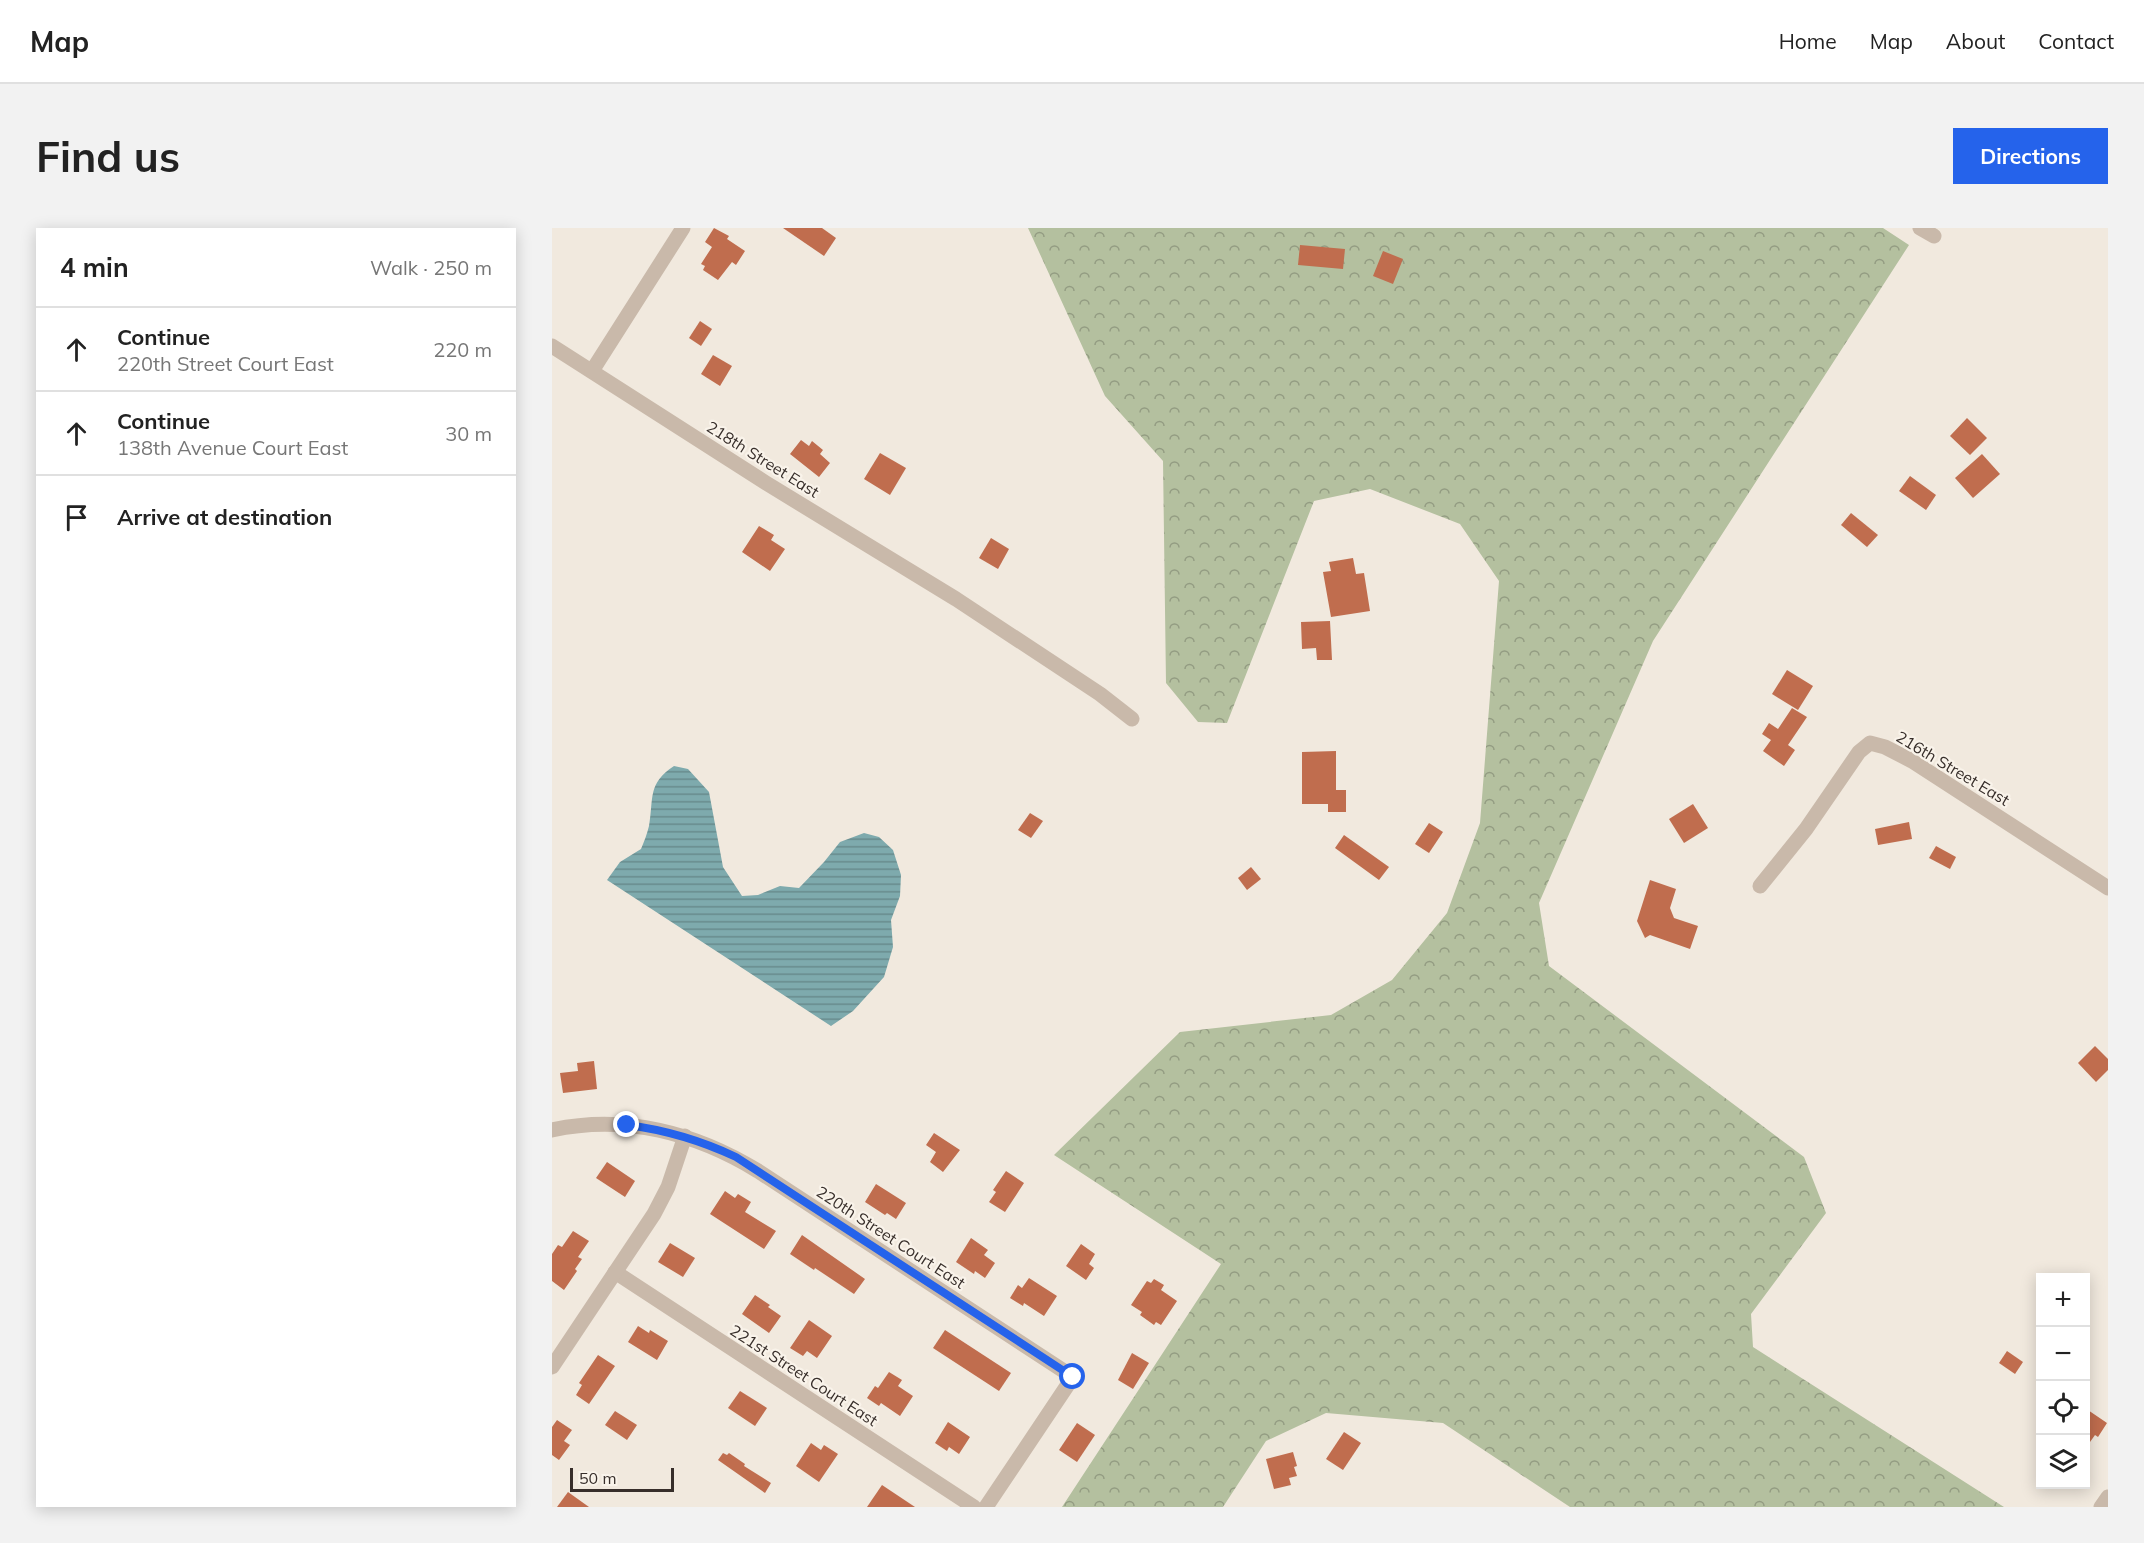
<!DOCTYPE html>
<meta charset="utf-8">
<style>
:root{--surface:#fff;--page:#f2f2f2;--text:#222;--muted:#767676;--line:#e0e0e0;--accent:#2563eb}
body{margin:0;font-family:Mulish,sans-serif;background:var(--page);color:var(--text)}
.controls{position:absolute;right:18px;bottom:18px;display:grid;overflow:hidden;border-radius:0px;box-shadow:0 3px 15px #0003}
.controls button{width:54px;height:54px;display:grid;place-items:center;padding:0;border:0;border-bottom:2px solid var(--line);background:var(--surface);color:var(--text);font:30px sans-serif}
.scale{position:absolute;left:18px;bottom:15px;width:104px;box-sizing:border-box;padding-left:6px;border:3px solid #372e2a;border-top:0;font-size:16px;line-height:21px;white-space:nowrap;color:#372e2a;-webkit-text-stroke:4px #f9f3ea;paint-order:stroke}
.stop{position:absolute;width:18px;height:18px;margin:-14px;border:4px solid #2563eb;border-radius:50%;background:#fff}
.stop.end{background:#2563eb;border-color:#fff;box-shadow:0 2px 6px #0008}
.list{margin:0;padding:0;list-style:none}
h2{display:flex;justify-content:space-between;align-items:center;height:78px;margin:0;padding:0 24px;font-size:26px}
h2 small{font-size:20px;font-weight:400;color:var(--muted)}
.list li{display:grid;grid-template-columns:39px 1fr auto;gap:18px;align-items:center;box-sizing:border-box;height:84px;padding:0 24px;border-top:2px solid var(--line)}
.list b{display:block;font-size:22px;white-space:nowrap}
.list p{margin:0;font-size:20px;white-space:nowrap;color:var(--muted)}
.list em{font-size:20px;font-style:normal;color:var(--muted)}
.icon{flex:none;width:33px;height:33px;fill:none;stroke:currentColor;stroke-width:2;stroke-linecap:round;stroke-linejoin:round}
.map{position:relative;flex:none;width:1556px;height:1279px;overflow:hidden;border-radius:0px}
header{display:flex;align-items:center;gap:36px;box-sizing:border-box;height:84px;padding:0 30px;background:var(--surface);border-bottom:2px solid var(--line)}
header strong{font-size:28px}
nav{display:flex;gap:33px;margin-inline-start:auto;font-size:21px}
.intro{display:flex;align-items:center;justify-content:space-between;box-sizing:border-box;height:144px;padding:0 36px}
h1{margin:0;font-size:42px}
.button{padding:15px 27px;border-radius:0px;background:var(--accent);color:#fff;font-size:21px;font-weight:700}
main{display:flex;gap:36px;padding:0 36px}
aside{flex:1;background:var(--surface);border-radius:0px;box-shadow:0 3px 15px #0003}
.map>svg:first-child{display:block}
.forest{fill:url(#forest-crowns)}
.water{fill:url(#water-rules)}
.building{fill:#c06d4e}
.lines{fill:none;stroke-linecap:round;stroke-linejoin:round}
.minor{stroke:#c9b9aa;stroke-width:15}
.route{stroke:#2563eb;stroke-width:8}
.labels{text-anchor:middle;stroke-width:4.5;stroke-linejoin:round;paint-order:stroke}
.street-label{font-size:16px;fill:#372e2a;stroke:#f9f3ea}
</style>
<header>
<strong>Map</strong>
<nav><a>Home</a><a>Map</a><a>About</a><a>Contact</a></nav>
</header>
<div class="intro"><h1>Find us</h1><a class="button">Directions</a></div>
<main>
<aside>
<h2>4 min<small>Walk · 250 m</small></h2>
<ul class="list">
<li><svg class="icon" aria-label="ahead" viewBox="0 0 24 24"><path d="M12 20V5M6 11l6-6 6 6"/></svg><div><b>Continue</b><p>220th Street Court East</p></div><em>220 m</em></li>
<li><svg class="icon" aria-label="ahead" viewBox="0 0 24 24"><path d="M12 20V5M6 11l6-6 6 6"/></svg><div><b>Continue</b><p>138th Avenue Court East</p></div><em>30 m</em></li>
<li><svg class="icon" aria-label="arrive" viewBox="0 0 24 24"><path d="M6 21V4h12l-3 4 3 4H6"/></svg><div><b>Arrive at destination</b></div></li>
</ul>
</aside>
<div class="map">
<svg width="1556" height="1279" viewBox="0 0 1556 1279">
<defs>
<pattern id="forest-crowns" width="20" height="18" patternUnits="userSpaceOnUse" patternTransform="scale(1.5)"><rect width="20" height="18" fill="#b4c09f"/><path d="M2 6a3 3 0 1 1 6 0M12 15a3 3 0 1 1 6 0" fill="none" stroke="#939c82"/></pattern>
<pattern id="water-rules" width="6" height="5" patternUnits="userSpaceOnUse" patternTransform="scale(1.5)"><rect width="6" height="5" fill="#7eaaad"/><path d="M0 2.5h6" fill="none" stroke="#688b8d"/></pattern>
</defs>
<rect width="100%" height="100%" fill="#f1e9de"/>
<path class="forest" d="M476,0H1331L1357,17L1101,413L987,675L997,738L1252,929L1274,985L1199,1086L1201,1119L1452,1279H1018L891,1195L774,1185L714,1213L671,1279H510L669,1036L502,927L628,804L779,787L840,752L895,685L928,595L947,353L908,296L818,261L762,273L675,495L646,494L614,455L611,233L553,168Z"/>
<path class="water" d="M122,538L136,541L157,564L171,639L190,668L206,667L228,658L247,660L272,634L288,614L312,605L327,609L341,622L349,647L348,668L339,692L341,719L332,749L301,783L279,798L55,652L68,634L89,621C92,614 95,606 97,598C102,570 95,556 122,538Z"/>
<g class="building">
<path d="M162,0L177,8L175,11L193,23L184,37L180,34L166,52L151,42L153,38L149,36L160,19L153,14Z"/>
<path d="M231,0H270L284,10L272,28Z"/>
<path d="M748,17L793,21L791,41L746,37Z"/>
<path d="M831,23L851,31L841,56L821,48Z"/>
<path d="M148,93L160,101L149,118L137,110Z"/>
<path d="M161,127L180,138L168,158L149,146Z"/>
<path d="M1415,190L1435,210L1418,227L1398,208Z"/>
<path d="M249,212L257,218L260,213L271,222L268,226L278,235L267,249L238,226Z"/>
<path d="M328,225L354,240L338,267L312,251Z"/>
<path d="M1430,226L1448,246L1421,270L1403,250Z"/>
<path d="M1358,248L1384,267L1374,282L1347,263Z"/>
<path d="M1299,285L1326,307L1315,319L1289,297Z"/>
<path d="M207,298L222,307L219,312L233,321L218,343L190,324Z"/>
<path d="M439,310L457,321L446,341L427,330Z"/>
<path d="M801,330L804,346L812,345L818,383L779,389L771,344L779,343L777,334Z"/>
<path d="M778,393L780,432H765L764,420L750,421L749,394Z"/>
<path d="M1235,442L1261,458L1246,482L1220,466Z"/>
<path d="M1240,480L1255,489L1236,517L1243,522L1232,538L1211,523L1219,512L1210,506L1217,495L1226,501Z"/>
<path d="M784,523V562H794V584H776V576H750V524Z"/>
<path d="M1141,576L1156,600L1132,615L1117,591Z"/>
<path d="M478,585L491,593L479,610L466,602Z"/>
<path d="M1357,594L1360,611L1326,617L1323,601Z"/>
<path d="M877,595L891,604L877,625L863,616Z"/>
<path d="M792,607L837,639L827,652L783,620Z"/>
<path d="M1384,618L1404,629L1398,641L1377,630Z"/>
<path d="M699,639L709,651L695,662L686,650Z"/>
<path d="M1098,652L1124,661L1118,680L1122,690L1146,698L1138,721L1098,707L1093,710L1085,693Z"/>
<path d="M1543,818L1556,831V842L1544,854L1526,835Z"/>
<path d="M42,833L45,861L11,865L8,845L26,843L25,835Z"/>
<path d="M382,905L408,922L391,944L378,934L384,924L374,917Z"/>
<path d="M55,934L83,953L73,969L44,950Z"/>
<path d="M454,943L472,955L453,984L437,974L444,964L441,962Z"/>
<path d="M324,956L354,975L344,991L335,985L333,987L313,974Z"/>
<path d="M173,963L183,970L186,966L199,974L193,984L224,1003L212,1021L158,986Z"/>
<path d="M21,1003L37,1013L26,1029L30,1031L23,1041L25,1043L12,1062L0,1053V1026L6,1017L10,1019Z"/>
<path d="M250,1007L313,1051L302,1066L263,1040L262,1042L238,1026Z"/>
<path d="M419,1010L436,1022L432,1027L443,1035L433,1050L423,1043L422,1046L404,1034Z"/>
<path d="M118,1015L143,1030L131,1049L106,1034Z"/>
<path d="M529,1016L543,1026L537,1036L542,1040L534,1052L514,1038Z"/>
<path d="M477,1050L505,1068L492,1088L472,1075L471,1078L458,1070L466,1057L470,1060Z"/>
<path d="M602,1051L612,1057L609,1062L625,1073L609,1097L604,1094L602,1097L588,1087L590,1084L579,1077L595,1053L599,1055Z"/>
<path d="M203,1067L218,1077L216,1079L229,1088L217,1105L190,1086Z"/>
<path d="M257,1092L280,1108L265,1130L255,1123L251,1128L238,1120Z"/>
<path d="M86,1098L97,1105L98,1102L116,1113L105,1132L76,1114Z"/>
<path d="M393,1102L459,1145L447,1163L381,1120Z"/>
<path d="M1455,1123L1471,1134L1463,1146L1447,1135Z"/>
<path d="M580,1125L597,1135L581,1161L566,1152Z"/>
<path d="M46,1127L63,1138L37,1176L24,1167L30,1157L27,1155Z"/>
<path d="M337,1144L350,1152L346,1158L361,1168L348,1188L329,1175L327,1178L315,1170L323,1158L326,1160Z"/>
<path d="M188,1163L215,1180L203,1198L176,1180Z"/>
<path d="M1533,1180L1555,1195L1546,1209L1543,1207L1533,1221Z"/>
<path d="M63,1183L85,1197L75,1212L53,1197Z"/>
<path d="M5,1192L20,1202L12,1213L18,1217L7,1232L0,1227V1199Z"/>
<path d="M396,1194L418,1209L407,1226L397,1219L395,1223L383,1215Z"/>
<path d="M525,1195L543,1207L525,1234L507,1222Z"/>
<path d="M792,1204L809,1215L791,1242L774,1231Z"/>
<path d="M259,1215L269,1222L272,1217L286,1226L267,1254L244,1238Z"/>
<path d="M741,1224L745,1238L742,1239L745,1248L737,1250L739,1257L722,1261L714,1231Z"/>
<path d="M171,1225L175,1227L177,1225L193,1236L192,1238L219,1255L213,1265L166,1232Z"/>
<path d="M330,1257L363,1279H315Z"/>
<path d="M16,1264L37,1279H5Z"/>
</g>
<g class="lines">
<g class="minor">
<path d="M1368,0L1382,8"/>
<path d="M0,118L214,255L404,371L548,466L580,491"/>
<path d="M40,143L131,0"/>
<path d="M1208,658L1254,601L1307,524L1318,515L1333,519L1360,533L1556,660"/>
<path d="M0,902C73,886 144,905 206,943L521,1149L434,1279"/>
<path d="M63,1044L422,1279"/>
<path d="M0,1139L102,986L116,959L133,908"/>
<path d="M1549,1279L1556,1269"/>
</g>
</g>
<g class="lines">
<path class="route" d="M75,897C114,902 148,912 184,929L521,1149"/>
</g>
<g class="labels">
<g class="street-label">
<text transform="translate(211 231) rotate(32)" y="6">218th Street East</text>
<text transform="translate(1401 540) rotate(31)" y="6">216th Street East</text>
<text transform="translate(339 1009) rotate(33)" y="6">220th Street Court East</text>
<text transform="translate(252 1147) rotate(33)" y="6">221st Street Court East</text>
</g>
</g>
</svg>
<div class="controls">
<button>+</button>
<button>−</button>
<button><svg class="icon" aria-label="locate" viewBox="0 0 24 24"><circle cx="12" cy="12" r="6"/><path d="M12 2v4M12 18v4M2 12h4M18 12h4"/></svg></button>
<button><svg class="icon" aria-label="layers" viewBox="0 0 24 24"><path d="M12 4l9 5-9 5-9-5zM3 14l9 5 9-5"/></svg></button>
</div>
<div class="scale">50 m</div>
<div class="stop" style="left:521px;top:1149px"></div>
<div class="stop end" style="left:75px;top:897px"></div>
</div>
</main>
